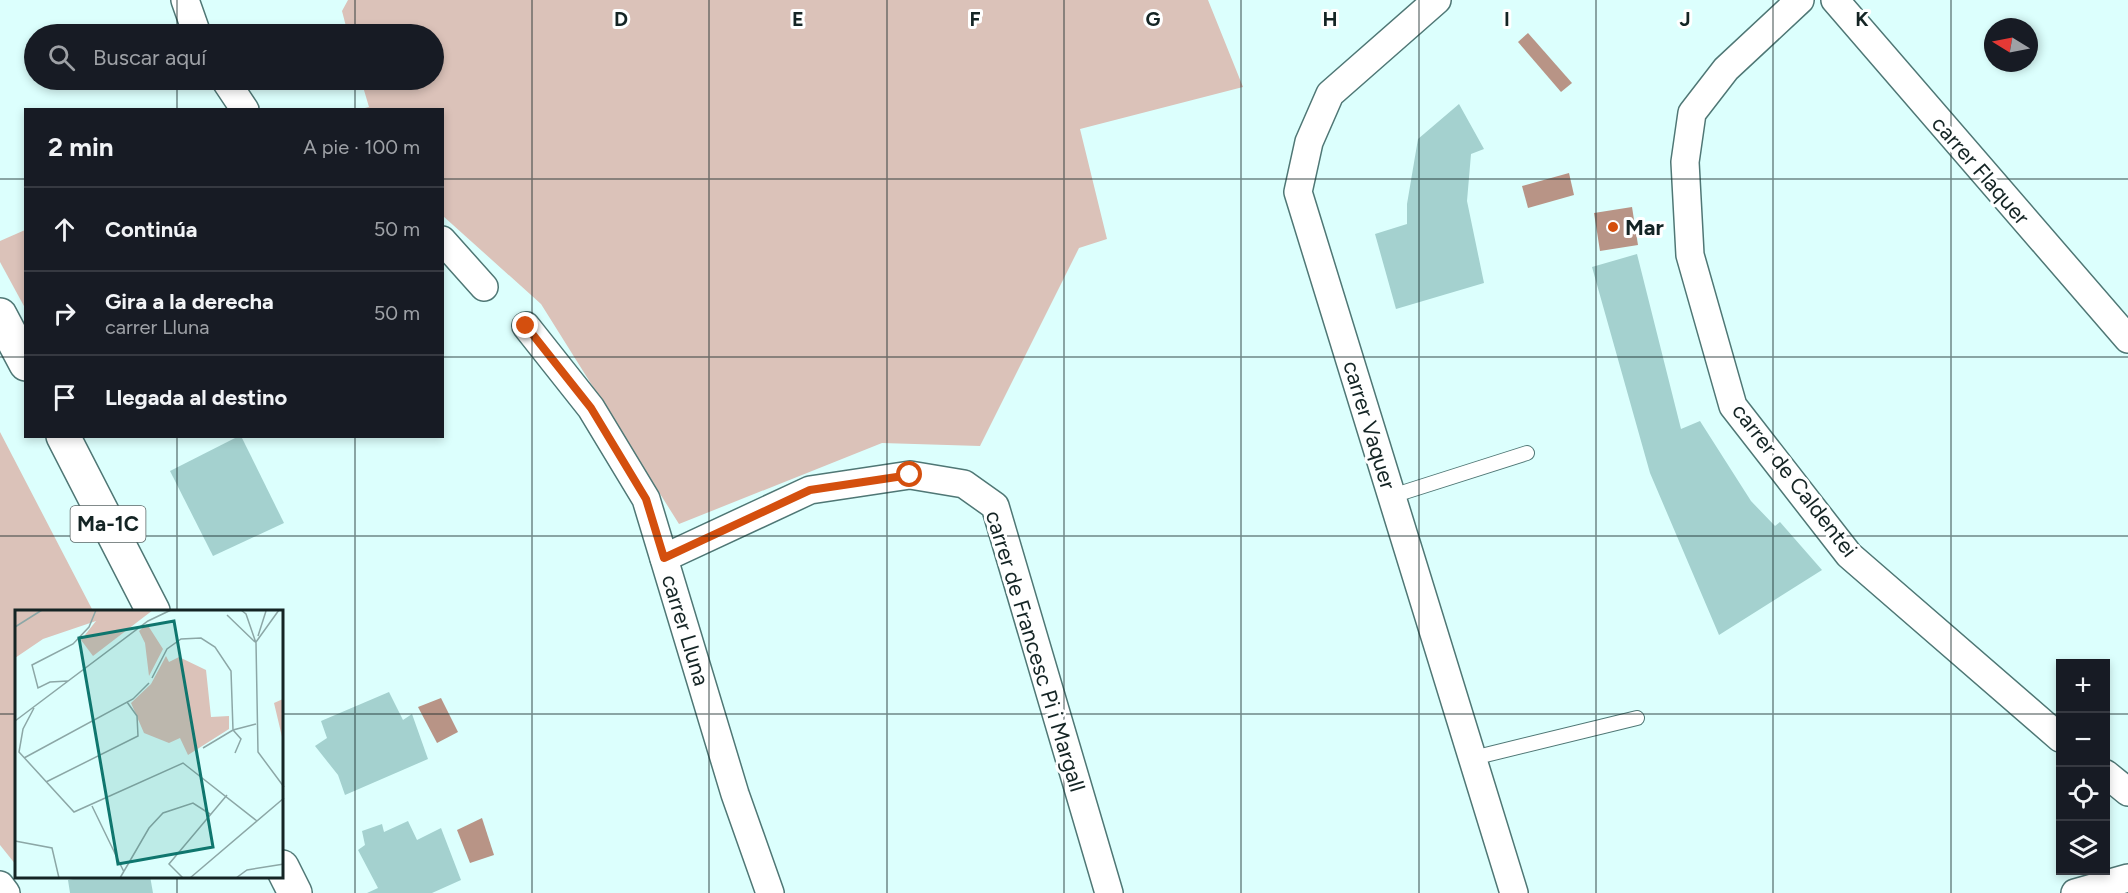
<!DOCTYPE html>
<html lang="es">
<meta charset="utf-8">
<style>
:root{--surface:#171b24;--page:#242831;--text:#f1f3f6;--muted:#9ea1a6;--line:#363941}
body{margin:0;font-family:Figtree,sans-serif;background:var(--page);color:var(--text)}
.controls{position:absolute;right:18px;bottom:18px;display:grid;overflow:hidden;border-radius:0px;box-shadow:0 3px 9px #0003}
.controls button{width:54px;height:54px;display:grid;place-items:center;padding:0;border:0;border-bottom:2px solid var(--line);background:var(--surface);color:var(--text);font:30px sans-serif}
.compass{position:absolute;left:1984px;top:18px;width:54px;height:54px;border-radius:50%;background:var(--surface);box-shadow:0 3px 9px #0003;rotate:280deg}
.stop{position:absolute;width:18px;height:18px;margin:-14px;border:4px solid #d44f0e;border-radius:50%;background:#fff}
.stop.end{background:#d44f0e;border-color:#fff;box-shadow:0 2px 6px #0008}
.list{margin:0;padding:0;list-style:none}
h2{display:flex;justify-content:space-between;align-items:center;height:78px;margin:0;padding:0 24px;font-size:26px}
h2 small{font-size:20px;font-weight:400;color:var(--muted)}
.list li{display:grid;grid-template-columns:39px 1fr auto;gap:18px;align-items:center;box-sizing:border-box;height:84px;padding:0 24px;border-top:2px solid var(--line)}
.list b{display:block;font-size:22px;white-space:nowrap}
.list p{margin:0;font-size:20px;white-space:nowrap;color:var(--muted)}
.list em{font-size:20px;font-style:normal;color:var(--muted)}
.icon{flex:none;width:33px;height:33px;fill:none;stroke:currentColor;stroke-width:2;stroke-linecap:round;stroke-linejoin:round}
.map{position:relative;flex:none;width:2128px;height:893px;overflow:hidden}
.search{position:absolute;background:var(--surface);box-shadow:0 3px 9px #0003;left:24px;top:24px;width:420px;height:66px;display:flex;align-items:center;gap:15px;box-sizing:border-box;padding:0 21px;border-radius:33px;color:var(--muted);font-size:22px}
.panel{position:absolute;background:var(--surface);box-shadow:0 3px 9px #0003;left:24px;top:108px;width:420px;height:330px;border-radius:0px}
.map>svg:first-child{display:block}
.green{fill:#dbc2b9}
.water{fill:#b89486}
.building{fill:#a4d1cf}
.lines{fill:none;stroke-linecap:round;stroke-linejoin:round}
.service-casing{stroke:#4f7775;stroke-width:16}
.minor-casing{stroke:#4f7775;stroke-width:30}
.primary-casing{stroke:#4f7775;stroke-width:36}
.service{stroke:#fff;stroke-width:14}
.minor{stroke:#fff;stroke-width:27}
.primary{stroke:#fff;stroke-width:33}
.route{stroke:#d44f0e;stroke-width:8}
.grid{fill:none;stroke:#142424;stroke-width:1.5;stroke-opacity:0.55}
.poi-dot{fill:#d44f0e;stroke:#fff;stroke-width:2}
.labels{text-anchor:middle;stroke-width:6;stroke-linejoin:round;paint-order:stroke}
.shield{fill:#fff;stroke:#5a6666;stroke-width:1.5}
.shield-label{font-size:21px;font-weight:bold;fill:#142424}
.street-label{font-size:22px;fill:#142424;stroke:#fff}
.poi-label{font-size:22px;font-weight:bold;fill:#142424;stroke:#fff;text-anchor:start}
.inset-road{fill:none;stroke:#8ca7a6;stroke-width:1.5}
.view{fill:#0f766e;fill-opacity:0.15;stroke:#0f766e;stroke-width:3}
.inset-edge{fill:none;stroke:#142424;stroke-width:3}
.grid-label{font-size:20px;text-anchor:middle;font-weight:bold;fill:#142424;stroke:#fff;stroke-width:6;stroke-linejoin:round;paint-order:stroke}
</style>
<div class="map">
<svg width="2128" height="893" viewBox="0 0 2128 893">
<rect width="100%" height="100%" fill="#dcfffd"/>
<g class="green">
<path d="M348,0H1208L1243,87L1080,129L1107,239L1079,248L980,446L882,443L679,524L541,304L443,216L442,110L361,109L369,107L361,80H434V34H348L342,11Z"/>
<path d="M25,230V308L0,262V241Z"/>
<path d="M0,432L93,611H16V865L0,845Z"/>
</g>
<g class="water">
<path d="M1528,33L1572,83L1561,92L1518,42Z"/>
<path d="M1569,173L1574,195L1528,208L1522,186Z"/>
<path d="M1632,207L1638,245L1600,251L1594,213Z"/>
<path d="M441,698L458,732L437,743L418,707Z"/>
<path d="M482,818L494,855L470,863L457,830Z"/>
</g>
<g class="building">
<path d="M1459,104L1484,149L1471,154L1467,201L1484,283L1396,309L1375,234L1407,224V204L1418,139Z"/>
<path d="M1637,254L1681,429L1700,421L1751,501L1775,526L1780,522L1822,570L1719,635L1650,473L1592,267Z"/>
<path d="M239,436H241L284,523L213,556L170,471Z"/>
<path d="M389,692L403,720L412,714L428,759L345,795L338,775L315,746L327,738L321,721Z"/>
<path d="M408,821L417,840L441,828L461,880L432,893H367L378,888L358,850L365,845L362,831L382,824L384,832Z"/>
<path d="M89,876H150L153,893H70L68,880Z"/>
</g>
<g class="lines">
<g class="service-casing">
<g id="service">
<path d="M1392,496L1527,453"/>
<path d="M1473,758L1637,718"/>
</g>
</g>
<g class="minor-casing">
<g id="minor">
<path d="M185,0L197,34"/>
<path d="M1437,0L1330,94L1309,142L1298,192L1514,893"/>
<path d="M1800,0L1726,69L1692,113L1685,162L1690,255L1733,406L1849,555L2060,738"/>
<path d="M1835,0L2128,339"/>
<path d="M225,80L245,110"/>
<path d="M442,240L484,287"/>
<path d="M526,326L591,408L646,499L735,794L770,893"/>
<path d="M664,558L810,490L910,475L964,484L995,506L1109,893"/>
<path d="M2106,774L2128,792"/>
<path d="M0,885L6,893"/>
<path d="M2075,893L2128,878"/>
</g>
</g>
<g class="primary-casing">
<g id="primary">
<path d="M0,315L26,364"/>
<path d="M63,436L153,611"/>
<path d="M282,867L295,893"/>
</g>
</g>
<use href="#service" class="service"/>
<use href="#minor" class="minor"/>
<use href="#primary" class="primary"/>
</g>
<g class="lines">
<path class="route" d="M526,326L591,408L646,499L664,558L810,490L910,475"/>
</g>
<path class="grid" d="M177,0V34M355,0V34M532,0V893M709,0V893M887,0V893M1064,0V893M1241,0V893M1419,0V893M1596,0V893M1773,0V893M1951,0V893M177,80V110M355,80V110M0,179H26M442,179H2128M0,357H26M442,357H2128M177,436V611M355,436V893M0,536H2128M0,714H16M282,714H2060M2106,714H2128M177,876V893"/>
<circle class="poi-dot" cx="1613" cy="227" r="6"/>
<g class="labels">
<rect class="shield" x="70.5" y="506" width="75" height="36" rx="4.5"/>
<g class="shield-label">
<text x="108" y="531">Ma-1C</text>
</g>
<g class="street-label">
<text transform="translate(1981 170) rotate(49)" y="8">carrer Flaquer</text>
<text transform="translate(1370 425) rotate(73)" y="8">carrer Vaquer</text>
<text transform="translate(1795 480) rotate(52)" y="8">carrer de Caldentei</text>
<text transform="translate(686 630) rotate(73)" y="8">carrer Lluna</text>
<text transform="translate(1036 651) rotate(73)" y="8">carrer de Francesc Pi i Margall</text>
</g>
<g class="poi-label">
<text x="1625" y="235">Mar</text>
</g>
</g>
<g transform="translate(15 610)">
<rect width="268" height="268" fill="#dcfffd"/>
<path d="M0,0H138L78,46L66,30L81,11L28,29L0,48ZM132,14L148,39L134,66L130,33L124,21ZM151,46L154,52L164,47L191,60L196,107L214,106V119L173,145L165,128L154,133L129,123L116,93L136,74ZM268,89V131L259,93Z" fill="#dbc2b9"/>
<path class="inset-road" d="M226,0L231,4L241,33L243,142L269,177M241,0H261M212,5L240,32M0,17L27,0M243,26L251,1M241,32L264,0M137,68L152,39L166,29L186,28L200,37L216,61L218,120L226,129L220,143M53,71L35,72L23,78L17,55L58,34L74,17L81,0M19,98L8,119L4,142L59,202L168,153L242,211M0,111L133,11L156,0M188,138L218,120L241,114M9,148L118,89L134,73M31,172L123,126L122,106L112,92M77,196L109,262M0,231L37,238L44,268M105,268L134,218L148,203L178,193L195,204M168,268L154,254L212,185M175,268L269,188M221,268L232,260L269,254"/>
<path class="view" d="M159,11L198,237L103,254L64,28Z"/>
<rect width="268" height="268" class="inset-edge"/>
</g>
<g class="grid-label">
<text x="621" y="26">D</text>
<text x="798" y="26">E</text>
<text x="975" y="26">F</text>
<text x="1153" y="26">G</text>
<text x="1330" y="26">H</text>
<text x="1507" y="26">I</text>
<text x="1685" y="26">J</text>
<text x="1862" y="26">K</text>
</g>
</svg>
<div class="controls">
<button>+</button>
<button>−</button>
<button><svg class="icon" aria-label="locate" viewBox="0 0 24 24"><circle cx="12" cy="12" r="6"/><path d="M12 2v4M12 18v4M2 12h4M18 12h4"/></svg></button>
<button><svg class="icon" aria-label="layers" viewBox="0 0 24 24"><path d="M12 4l9 5-9 5-9-5zM3 14l9 5 9-5"/></svg></button>
</div>
<svg class="compass" viewBox="-18 -18 36 36"><path d="M0-13l5 13h-10z" fill="#e53935"/><path d="M0 13l5-13h-10z" fill="#9ea1a6"/></svg>
<div class="stop" style="left:910px;top:475px"></div>
<div class="stop end" style="left:526px;top:326px"></div>
<div class="search"><svg class="icon" aria-label="search" viewBox="0 0 24 24"><circle cx="10" cy="10" r="6"/><path d="M15 15l6 6"/></svg>Buscar aquí</div>
<section class="panel">
<h2>2 min<small>A pie · 100 m</small></h2>
<ul class="list">
<li><svg class="icon" aria-label="ahead" viewBox="0 0 24 24"><path d="M12 20V5M6 11l6-6 6 6"/></svg><div><b>Continúa</b></div><em>50 m</em></li>
<li><svg class="icon" aria-label="right" viewBox="0 0 24 24"><path d="M7 20v-9h11M14 6l5 5-5 5"/></svg><div><b>Gira a la derecha</b><p>carrer Lluna</p></div><em>50 m</em></li>
<li><svg class="icon" aria-label="arrive" viewBox="0 0 24 24"><path d="M6 21V4h12l-3 4 3 4H6"/></svg><div><b>Llegada al destino</b></div></li>
</ul>
</section>
</div>
